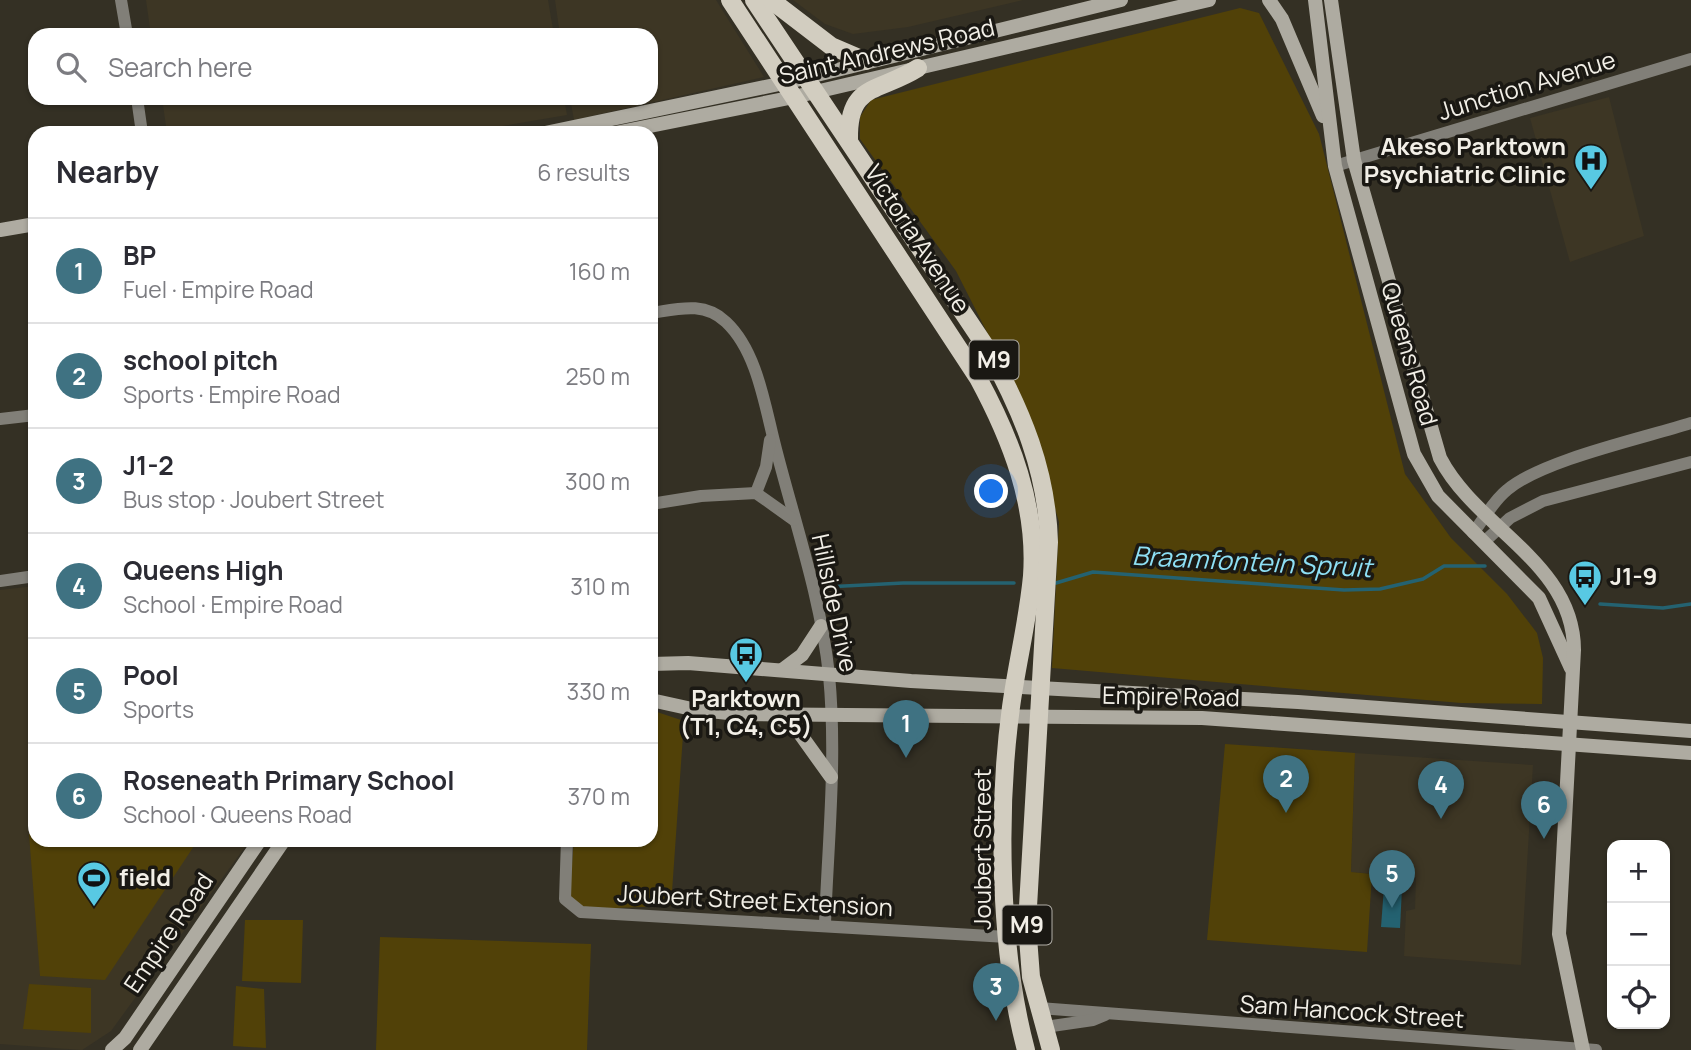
<!DOCTYPE html>
<meta charset="utf-8">
<style>
:root{--surface:#fff;--page:#f7f7f7;--text:#2b2b33;--muted:#7c7c81;--line:#e1e1e2;--accent:#3f7282}
body{margin:0;font-family:Manrope,sans-serif;background:var(--page);color:var(--text)}
.controls{position:absolute;right:21px;bottom:21px;display:grid;overflow:hidden;border-radius:14px;box-shadow:0 2px 5px #0004}
.controls button{width:63px;height:63px;display:grid;place-items:center;padding:0;border:0;border-bottom:2px solid var(--line);background:var(--surface);color:var(--text);font:35px sans-serif}
.you{position:absolute;left:992px;top:492px;width:24px;height:24px;margin:-18px;border:5px solid #fff;border-radius:50%;background:#1a73e8;box-shadow:0 0 0 10px #1a73e833}
.badge{display:grid;place-items:center;width:46px;height:46px;border-radius:50%;background:var(--accent);color:#fff;font-size:23px;font-weight:700}
.pin{position:absolute;translate:-50% -58px;filter:drop-shadow(0 2px 4px #0008)}
.pin::after{content:'';position:absolute;top:37px;width:24px;height:21px;background:inherit;clip-path:polygon(0 0,100% 0,50% 100%)}
.list{margin:0;padding:0;list-style:none}
h2{display:flex;justify-content:space-between;align-items:center;height:91px;margin:0;padding:0 28px;font-size:30px}
h2 small{font-size:23px;font-weight:400;color:var(--muted)}
.list li{display:grid;grid-template-columns:46px 1fr auto;gap:21px;align-items:center;box-sizing:border-box;height:105px;padding:0 28px;border-top:2px solid var(--line)}
.list b{display:block;font-size:26px;white-space:nowrap}
.list p{margin:0;font-size:23px;white-space:nowrap;color:var(--muted)}
.list em{font-size:23px;font-style:normal;color:var(--muted)}
.icon{flex:none;width:38px;height:38px;fill:none;stroke:currentColor;stroke-width:2;stroke-linecap:round;stroke-linejoin:round}
.map{position:relative;flex:none;width:1691px;height:1050px;overflow:hidden}
.search{position:absolute;background:var(--surface);box-shadow:0 2px 5px #0004;left:28px;top:28px;width:630px;height:77px;display:flex;align-items:center;gap:18px;box-sizing:border-box;padding:0 24px;border-radius:21px;color:var(--muted);font-size:26px}
.panel{position:absolute;background:var(--surface);box-shadow:0 2px 5px #0004;left:28px;top:126px;width:630px;height:721px;border-radius:21px}
.map>svg:first-child{display:block}
.built{fill:#3d3624}
.green{fill:#514108}
.water{fill:#246271}
.lines{fill:none;stroke-linecap:round;stroke-linejoin:round}
.stream{stroke:#246271;stroke-width:3.5}
.street{stroke:#817f78;stroke-width:12}
.secondary{stroke:#aeaba1;stroke-width:14}
.primary{stroke:#d2cdc0;stroke-width:18}
.labels{text-anchor:middle;stroke-width:7;stroke-linejoin:round;paint-order:stroke}
.shield{fill:#1a1813;stroke:#b1aea7;stroke-width:2}
.shield-label{font-size:23px;font-weight:bold;fill:#f2efe7}
.street-label{font-size:24px;fill:#f2efe7;stroke:#1a1813}
.poi-label{font-size:24px;font-weight:bold;fill:#f2efe7;stroke:#1a1813;text-anchor:start}
.water-label{font-size:26px;font-style:italic;fill:#8ee0f5;stroke:#1a1813}
</style>
<div class="map">
<svg width="1691" height="1050" viewBox="0 0 1691 1050">
<rect width="100%" height="100%" fill="#343024"/>
<g class="built">
<path d="M146,0H548L554,35H151Z"/>
<path d="M555,0H716L764,77L574,120L570,98H651V35H560Z"/>
<path d="M793,0H1023L908,27L853,34L825,24Z"/>
<path d="M1609,97L1644,236L1570,262L1530,118Z"/>
<path d="M162,98H564L567,115L461,133H167Z"/>
<path d="M35,586V840H250L111,1031L82,1050L0,1044V590Z"/>
<path d="M1355,753L1533,765L1521,965L1404,956L1406,911L1415,909L1416,877L1351,872Z"/>
</g>
<g class="green">
<path d="M1240,8L1259,13L1319,134L1405,474L1451,538L1507,594L1537,633L1543,658L1542,704L1461,703L1052,668L1059,522L1025,407L956,271L860,139V117L871,100Z"/>
<path d="M34,698H35V818H29Z"/>
<path d="M651,710L684,721L671,906L587,909L569,900L574,840H651Z"/>
<path d="M1225,744L1355,753L1351,872L1372,874L1367,952L1207,940Z"/>
<path d="M29,834H35V840H198L105,980L40,976Z"/>
<path d="M245,920H303L301,983L242,981Z"/>
<path d="M380,937L591,944L587,1050H376Z"/>
<path d="M29,984L91,988V1033L23,1029Z"/>
<path d="M236,986L264,989L266,1048L233,1046Z"/>
</g>
<path class="water" d="M1384,887L1402,888L1400,928L1381,927Z"/>
<g class="lines">
<g class="stream">
<path d="M1056,583L1093,572L1344,590L1380,589L1423,579L1444,566H1485"/>
<path d="M825,587L903,583H1014"/>
<path d="M1600,604L1663,608L1691,604"/>
</g>
<g class="street">
<path d="M121,0L127,35"/>
<path d="M137,98L142,133"/>
<path d="M1335,166L1691,59"/>
<path d="M651,313C678,309 704,301 726,322C758,352 765,408 776,449C795,523 821,599 829,675C837,758 828,842 825,924"/>
<path d="M0,419L35,415"/>
<path d="M756,493L766,467L770,440"/>
<path d="M651,504L701,496L756,493L794,520"/>
<path d="M1473,533C1484,519 1493,501 1507,490C1542,460 1644,438 1691,423"/>
<path d="M1484,542L1510,518L1543,501L1691,462"/>
<path d="M0,581L35,576"/>
<path d="M567,840L565,899L581,912L1007,937"/>
<path d="M1039,1008L1596,1050"/>
<path d="M1045,1027L1093,1020L1105,1015"/>
</g>
<g class="secondary">
<path d="M1269,0L1282,19L1323,116"/>
<path d="M1315,0L1335,166L1414,454L1438,496L1539,598L1571,668"/>
<path d="M1331,0L1354,160L1440,458C1476,528 1574,563 1574,650L1559,934L1583,1050"/>
<path d="M545,133L784,83L1121,0"/>
<path d="M615,133L794,97L1209,0"/>
<path d="M0,230L35,224"/>
<path d="M651,664L688,663L911,681L1298,702L1691,731"/>
<path d="M782,670L802,655L821,626"/>
<path d="M651,700L692,709L737,714L1202,718L1691,753"/>
<path d="M774,714L798,731L831,777"/>
<path d="M112,1050L125,1038L260,840"/>
<path d="M140,1050L284,840"/>
</g>
<g class="primary">
<path d="M730,0L978,378C1011,439 1037,505 1032,576C1028,620 1017,663 1011,707C997,811 999,949 1026,1050"/>
<path d="M754,0L988,350C1022,411 1047,471 1049,542L1027,924L1031,977L1051,1050"/>
<path d="M771,0L831,46L866,61"/>
<path d="M849,139C848,83 878,93 918,68"/>
</g>
</g>
<defs>
<g id="hospital-pin" transform="scale(1.75)"><path d="M0 17L-7.5 6A9.5 9.5 0 1 1 7.5 6Z" fill="#58c9e3" stroke="#1a1813"/><path d="M-5-5h3v3.5h4V-5h3V5h-3V1.5h-4V5h-3Z" fill="#111"/></g>
<g id="bus-pin" transform="scale(1.75)"><path d="M0 17L-7.5 6A9.5 9.5 0 1 1 7.5 6Z" fill="#58c9e3" stroke="#1a1813"/><path d="M-5-6H5V4H4V6H2V4H-2V6H-4V4H-5ZM-3.5-4V0h7V-4ZM-3.5 1.2v1.5H-2V1.2ZM2 1.2v1.5H3.5V1.2Z" fill="#111"/></g>
<g id="stadium-pin" transform="scale(1.75)"><path d="M0 17L-7.5 6A9.5 9.5 0 1 1 7.5 6Z" fill="#58c9e3" stroke="#1a1813"/><path d="M0-5a6.5 5 0 1 0 0 10a6.5 5 0 1 0 0-10ZM-3.5-1.8h7v3.6h-7Z" fill="#111"/></g>
</defs>
<g fill-rule="evenodd">
<use href="#hospital-pin" x="1591" y="161"/>
<use href="#bus-pin" x="1585" y="577"/>
<use href="#bus-pin" x="746" y="654"/>
<use href="#stadium-pin" x="94" y="878"/>
</g>
<g class="labels">
<g class="shield">
<rect x="969.5" y="340.5" width="49" height="39" rx="5"/>
<rect x="1002.5" y="905.5" width="49" height="39" rx="5"/>
</g>
<g class="shield-label">
<text x="994" y="368">M9</text>
<text x="1027" y="933">M9</text>
</g>
<g class="street-label">
<text transform="translate(887 52) rotate(-13)" y="8">Saint Andrews Road</text>
<text transform="translate(1527 86) rotate(-17)" y="8">Junction Avenue</text>
<text transform="translate(917 239) rotate(57)" y="8">Victoria Avenue</text>
<text transform="translate(1409 354) rotate(74)" y="8">Queens Road</text>
<text transform="translate(834 603) rotate(78)" y="8">Hillside Drive</text>
<text transform="translate(1171 697) rotate(1)" y="8">Empire Road</text>
<text transform="translate(983 849) rotate(-90)" y="8">Joubert Street</text>
<text transform="translate(755 901) rotate(3)" y="8">Joubert Street Extension</text>
<text transform="translate(169 933) rotate(-56)" y="8">Empire Road</text>
<text transform="translate(1352 1012) rotate(4)" y="8">Sam Hancock Street</text>
</g>
<g class="poi-label">
<text x="1566" y="155" text-anchor="end">Akeso Parktown<tspan x="1566" dy="28">Psychiatric Clinic</tspan></text>
<text x="1610" y="585">J1-9</text>
<text x="746" y="707" text-anchor="middle">Parktown<tspan x="746" dy="28">(T1, C4, C5)</tspan></text>
<text x="119" y="886">field</text>
</g>
<g class="water-label">
<text transform="translate(1252 562) rotate(3)" y="9">Braamfontein Spruit</text>
</g>
</g>
</svg>
<div class="controls">
<button>+</button>
<button>−</button>
<button><svg class="icon" aria-label="locate" viewBox="0 0 24 24"><circle cx="12" cy="12" r="6"/><path d="M12 2v4M12 18v4M2 12h4M18 12h4"/></svg></button>
</div>
<div class="you"></div>
<div class="pin badge" style="left:906px;top:758px">1</div>
<div class="pin badge" style="left:1286px;top:813px">2</div>
<div class="pin badge" style="left:996px;top:1021px">3</div>
<div class="pin badge" style="left:1441px;top:819px">4</div>
<div class="pin badge" style="left:1392px;top:908px">5</div>
<div class="pin badge" style="left:1544px;top:839px">6</div>
<div class="search"><svg class="icon" aria-label="search" viewBox="0 0 24 24"><circle cx="10" cy="10" r="6"/><path d="M15 15l6 6"/></svg>Search here</div>
<section class="panel">
<h2>Nearby<small>6 results</small></h2>
<ul class="list">
<li><span class="badge">1</span><div><b>BP</b><p>Fuel · Empire Road</p></div><em>160 m</em></li>
<li><span class="badge">2</span><div><b>school pitch</b><p>Sports · Empire Road</p></div><em>250 m</em></li>
<li><span class="badge">3</span><div><b>J1-2</b><p>Bus stop · Joubert Street</p></div><em>300 m</em></li>
<li><span class="badge">4</span><div><b>Queens High</b><p>School · Empire Road</p></div><em>310 m</em></li>
<li><span class="badge">5</span><div><b>Pool</b><p>Sports</p></div><em>330 m</em></li>
<li><span class="badge">6</span><div><b>Roseneath Primary School</b><p>School · Queens Road</p></div><em>370 m</em></li>
</ul>
</section>
</div>
